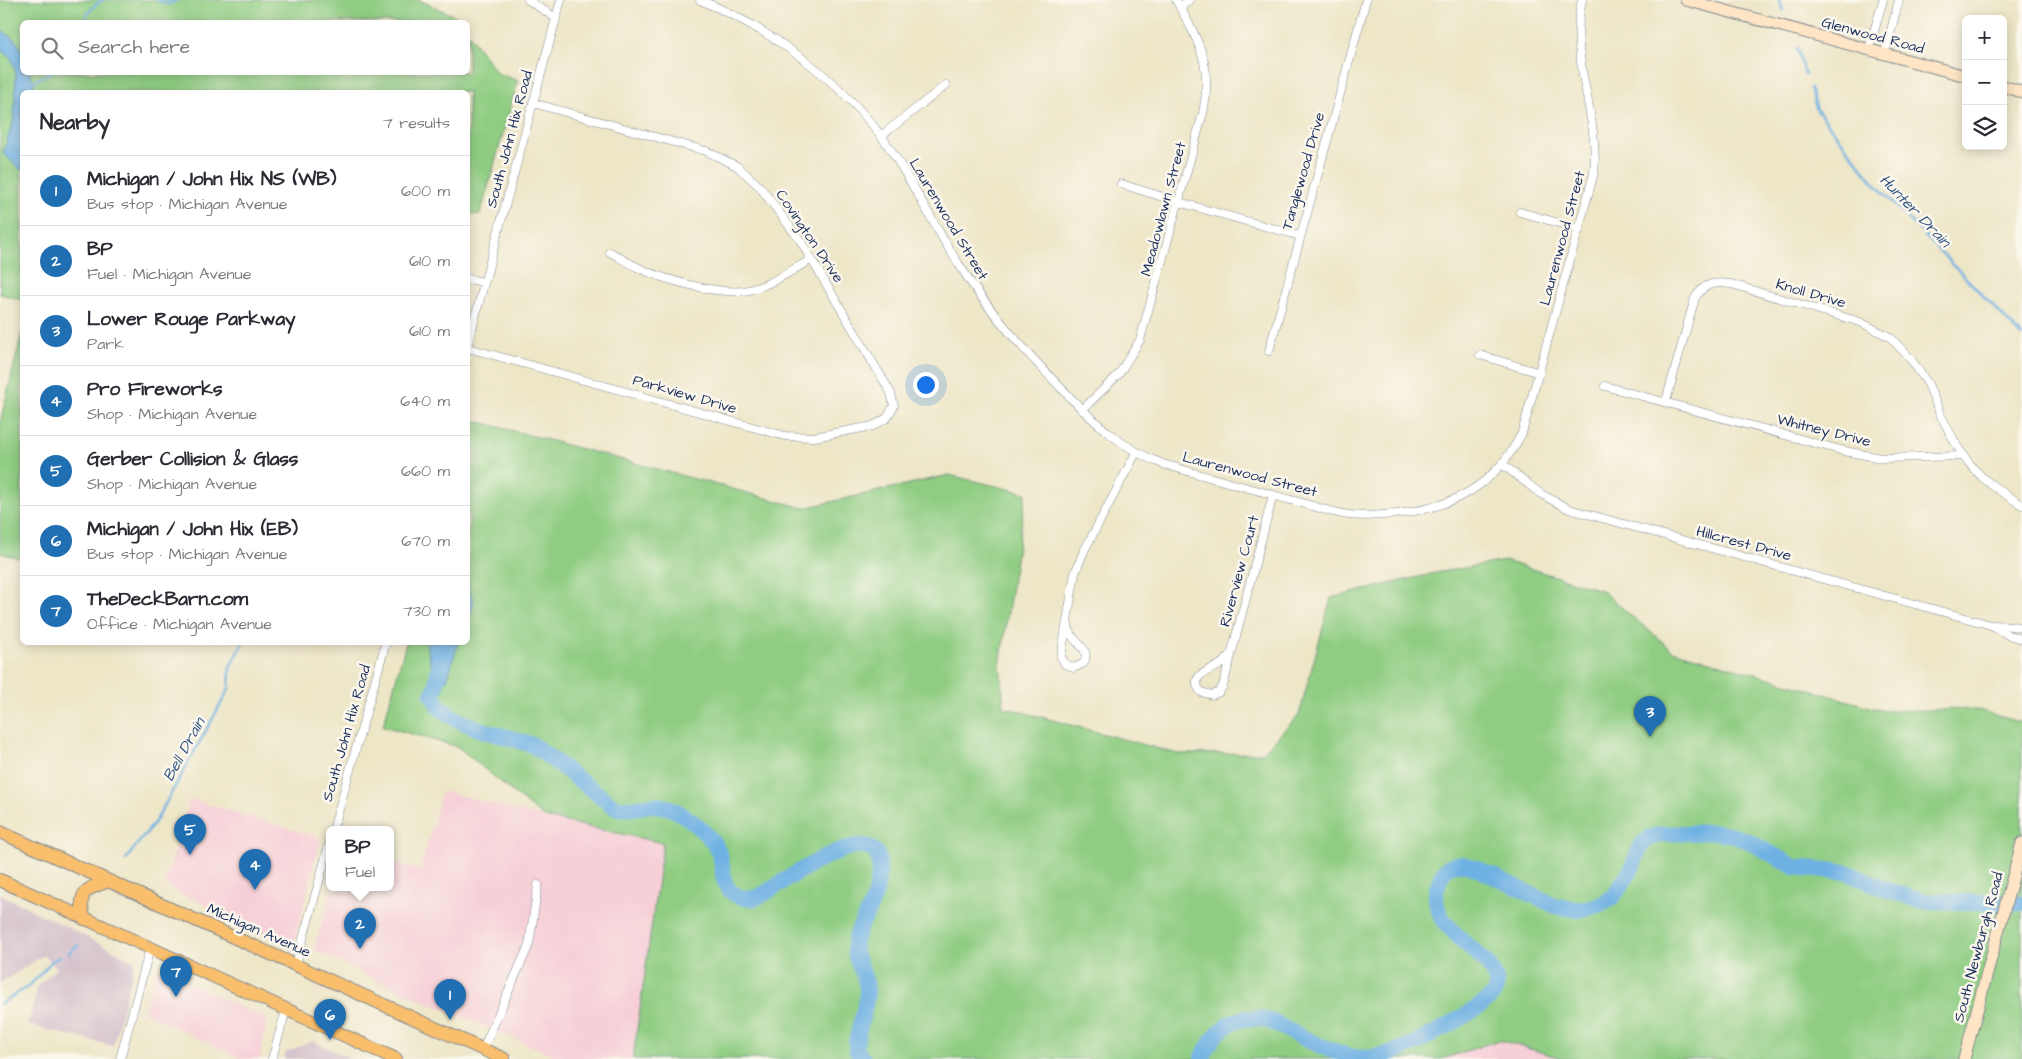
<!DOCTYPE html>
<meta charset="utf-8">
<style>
:root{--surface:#fff;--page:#f2f2f3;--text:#2b2b33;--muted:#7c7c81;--line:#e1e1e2;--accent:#1f6fb2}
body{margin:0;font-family:"Architects Daughter",sans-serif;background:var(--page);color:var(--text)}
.controls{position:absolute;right:15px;top:15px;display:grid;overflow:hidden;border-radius:8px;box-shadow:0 2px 12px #0003}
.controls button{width:45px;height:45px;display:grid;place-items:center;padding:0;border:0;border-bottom:1px solid var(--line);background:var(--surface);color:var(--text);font:25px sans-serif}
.you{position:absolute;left:925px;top:384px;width:18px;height:18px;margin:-12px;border:4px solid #fff;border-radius:50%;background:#1a73e8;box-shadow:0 0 0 8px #1a73e833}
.badge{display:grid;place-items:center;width:32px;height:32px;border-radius:50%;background:var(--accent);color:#fff;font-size:16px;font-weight:700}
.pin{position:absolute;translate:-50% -41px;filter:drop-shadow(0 1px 2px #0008)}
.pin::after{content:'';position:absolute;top:26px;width:18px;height:15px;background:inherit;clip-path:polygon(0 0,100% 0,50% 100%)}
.popup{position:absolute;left:326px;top:826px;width:68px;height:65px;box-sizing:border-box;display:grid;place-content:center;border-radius:8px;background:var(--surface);filter:drop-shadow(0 1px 4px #0005);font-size:16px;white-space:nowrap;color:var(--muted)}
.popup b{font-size:19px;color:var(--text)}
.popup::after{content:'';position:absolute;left:50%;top:100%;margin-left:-10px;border:10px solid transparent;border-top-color:var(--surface)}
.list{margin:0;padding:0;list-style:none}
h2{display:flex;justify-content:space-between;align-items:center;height:65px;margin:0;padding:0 20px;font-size:21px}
h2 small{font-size:16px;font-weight:400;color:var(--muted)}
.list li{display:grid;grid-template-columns:32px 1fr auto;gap:15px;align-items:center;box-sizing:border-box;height:70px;padding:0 20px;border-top:1px solid var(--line)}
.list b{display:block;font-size:19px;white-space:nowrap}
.list p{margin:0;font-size:16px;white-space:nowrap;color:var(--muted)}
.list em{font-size:16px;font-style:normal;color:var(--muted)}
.icon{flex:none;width:28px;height:28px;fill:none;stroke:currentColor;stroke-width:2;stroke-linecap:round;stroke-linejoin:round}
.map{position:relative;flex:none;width:2022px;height:1059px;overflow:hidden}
.search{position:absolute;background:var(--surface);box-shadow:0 2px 12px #0003;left:20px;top:20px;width:450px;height:55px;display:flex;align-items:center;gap:12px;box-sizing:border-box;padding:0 18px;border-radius:8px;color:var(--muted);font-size:19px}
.panel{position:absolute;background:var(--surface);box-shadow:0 2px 12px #0003;left:20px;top:90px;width:450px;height:555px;border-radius:8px}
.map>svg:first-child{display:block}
.built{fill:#f6cfd7}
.industrial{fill:#d1bdc9}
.green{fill:#90cd83;stroke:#567e70}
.water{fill:#6eb1e3;stroke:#4470a0}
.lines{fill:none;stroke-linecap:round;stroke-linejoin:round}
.stream{stroke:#6eb1e3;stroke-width:2.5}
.river{stroke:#6eb1e3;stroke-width:16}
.street-casing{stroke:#848a92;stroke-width:9}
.secondary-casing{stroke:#848a92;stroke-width:13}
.primary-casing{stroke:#848a92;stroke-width:14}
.street{stroke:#fff;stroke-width:8}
.secondary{stroke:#fde5c5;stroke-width:11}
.primary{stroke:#f9bf6d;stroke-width:12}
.labels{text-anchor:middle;stroke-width:5;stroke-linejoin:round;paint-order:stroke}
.street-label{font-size:15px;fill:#1b2f5e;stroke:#fbf7ec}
.water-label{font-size:16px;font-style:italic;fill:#345686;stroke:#fbf7ec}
</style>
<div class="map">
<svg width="2022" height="1059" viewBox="0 0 2022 1059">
<rect width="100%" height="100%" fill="#fbf7ec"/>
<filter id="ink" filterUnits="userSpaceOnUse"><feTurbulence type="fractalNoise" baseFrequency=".02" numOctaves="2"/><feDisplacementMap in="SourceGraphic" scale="10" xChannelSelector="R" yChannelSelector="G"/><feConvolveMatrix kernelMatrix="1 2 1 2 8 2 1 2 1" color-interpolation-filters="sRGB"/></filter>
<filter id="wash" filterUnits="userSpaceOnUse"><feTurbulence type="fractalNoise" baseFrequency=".0096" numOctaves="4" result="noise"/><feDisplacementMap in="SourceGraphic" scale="20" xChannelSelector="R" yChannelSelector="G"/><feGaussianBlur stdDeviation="1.12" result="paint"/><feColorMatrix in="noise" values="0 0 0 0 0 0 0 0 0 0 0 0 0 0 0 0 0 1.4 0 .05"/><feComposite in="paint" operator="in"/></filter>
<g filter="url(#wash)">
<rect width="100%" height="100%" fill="#ede6c7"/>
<g class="built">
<path d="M442,791L543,817L663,842L633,1059H562L387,985L314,950L332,888H390V861L420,870Z"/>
<path d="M190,799L321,838L295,940L286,944L164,885Z"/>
<path d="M157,968L267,1019L260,1059H241L144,1012Z"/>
<path d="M1499,1040L1564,1059H1442Z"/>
</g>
<g class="industrial">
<path d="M0,894L135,961L113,1046L28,1025L38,985L57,968L44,955L0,983Z"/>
<path d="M313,1041L351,1059H284L286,1052Z"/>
</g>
<g class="green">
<path d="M0,0H419L455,16L460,22H22V72H468V33L497,73L518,81L480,215L468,213V92H22V300L0,294Z"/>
<path d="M22,333V559L0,553V422Z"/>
<path d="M469,419L804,508L949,475L1026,493L1000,665L1004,707L1178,754L1262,753L1299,715L1331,598L1435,573L1505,561L1601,590L1672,650L1884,711L1975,709L2022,723V1059H1564L1499,1040L1442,1059H633L663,843L543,817L458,747L383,726L406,643L468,642Z"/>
</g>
<g class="water">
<path d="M0,30C23,43 22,48 22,72L30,73L34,81L33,92H22V171L3,153L13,122L15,105L16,73L11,58L0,49Z"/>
<path d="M468,582L473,604L468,626Z"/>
<path d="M426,643H458L447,680L436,687Z"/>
</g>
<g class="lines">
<g class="stream">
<path d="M157,0L168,4L178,0"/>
<path d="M1779,0L1783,10"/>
<path d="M86,22V16L94,6L103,0"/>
<path d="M1797,48L1805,74"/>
<path d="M33,82L51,72"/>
<path d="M1810,88L1817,110L1875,184L2022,336"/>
<path d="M126,860C136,844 148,833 158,817L229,689L230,667L243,642"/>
<path d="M69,953L78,945"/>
<path d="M0,1004L29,986L52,961L59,957"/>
</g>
<g class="river">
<path d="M442,642L436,687L432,695L440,708L456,719L479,729L533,745L615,807C628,811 640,806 653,805C671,804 691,819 703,831C709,837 716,845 719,853C725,869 719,888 738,896C745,899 753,899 760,896C781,885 885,805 879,873C878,883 876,894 872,903C867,916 858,927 855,941C852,959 866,972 867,989C868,1003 858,1028 856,1044L857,1051L863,1059"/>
<path d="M1202,1059C1215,1029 1235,1011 1270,1021C1294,1033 1335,1056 1361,1058C1392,1059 1433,1034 1459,1019C1470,1012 1493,1001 1496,988C1503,955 1426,934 1437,888C1439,881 1442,873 1447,868C1455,860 1466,865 1476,868L1556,906L1580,910L1602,904L1614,896L1631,870L1641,845L1649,838L1662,834L1715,832L1729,834L1746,840L1795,867L1846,872L1888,890L1922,901L2022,903"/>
</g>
</g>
</g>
<g filter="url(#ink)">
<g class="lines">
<g class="street-casing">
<g id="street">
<path d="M528,0L556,18"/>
<path d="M700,0C770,29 836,76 882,137C911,177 931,222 958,263C988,311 1025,351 1064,391C1094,422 1122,449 1163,464C1204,476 1246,487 1287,499C1308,504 1328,512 1349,515C1365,517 1380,515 1395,514C1453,508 1495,486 1522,433L1594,173C1600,116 1568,57 1582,0"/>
<path d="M1180,7L1189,0"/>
<path d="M1869,49L1883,0"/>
<path d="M1885,53L1899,0"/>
<path d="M881,136L946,85"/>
<path d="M1121,184L1189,205L1300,236"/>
<path d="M1520,212L1580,229"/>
<path d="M610,252C619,257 628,263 637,267C663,280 722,296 749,290C771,285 792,270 812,259"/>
<path d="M468,279L484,282"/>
<path d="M468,343L561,0"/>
<path d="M468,348L785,436L814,437L873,426L887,418L894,406L891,393L800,240L760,187L737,166L706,151L533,103"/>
<path d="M1269,351L1366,0"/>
<path d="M1480,355L1540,373"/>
<path d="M1605,386L1844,451L1881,458L1964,456C1977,477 2001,492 2022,505"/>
<path d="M1666,401L1695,298C1705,283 1713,282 1731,284L1860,322L1890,337L1910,358L1928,384L1941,416L1957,446L1964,456"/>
<path d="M1082,410L1119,374L1140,340L1203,113C1213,64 1199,42 1176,0"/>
<path d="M1502,464L1541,494L1569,509L1991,625L2008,635L2022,639"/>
<path d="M1067,621C1068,626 1069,631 1072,636C1079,646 1090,649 1084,663L1074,668L1065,664L1061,657L1075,573L1084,551L1136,453"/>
<path d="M1993,625L2012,626L2022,628"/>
<path d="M1231,655C1227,659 1223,663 1218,666C1208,671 1188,676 1201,692L1212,695L1219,692L1223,686L1273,495"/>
<path d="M333,830L386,642"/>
<path d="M296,964L330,842"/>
<path d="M483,1049L529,945L538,885"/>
<path d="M120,1059L150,948"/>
<path d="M272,1059L286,1010"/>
</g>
</g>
<g class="secondary-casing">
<g id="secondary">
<path d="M1686,0L1966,76"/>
<path d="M2003,86L2022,92"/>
<path d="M1964,1059L2022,843"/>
</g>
</g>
<g class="primary-casing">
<g id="primary">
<path d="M0,832L504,1059"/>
<path d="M0,880L396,1059"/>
<path d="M84,919C78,891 85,889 109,881"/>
</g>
</g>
<use href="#street" class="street"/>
<use href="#secondary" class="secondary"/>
<use href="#primary" class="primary"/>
</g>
</g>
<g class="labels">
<g class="street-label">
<text transform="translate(1873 35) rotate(15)" y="5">Glenwood Road</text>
<text transform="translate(509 139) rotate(-75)" y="5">South John Hix Road</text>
<text transform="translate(1303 171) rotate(-74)" y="5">Tanglewood Drive</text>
<text transform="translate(1163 209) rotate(-75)" y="5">Meadowlawn Street</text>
<text transform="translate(949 219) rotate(59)" y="5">Laurenwood Street</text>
<text transform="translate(810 236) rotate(56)" y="5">Covington Drive</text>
<text transform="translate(1562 238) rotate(-75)" y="5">Laurenwood Street</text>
<text transform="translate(1811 293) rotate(16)" y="5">Knoll Drive</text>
<text transform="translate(685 394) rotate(16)" y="5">Parkview Drive</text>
<text transform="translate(1824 430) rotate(14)" y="5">Whitney Drive</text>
<text transform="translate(1250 474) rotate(15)" y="5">Laurenwood Street</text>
<text transform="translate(1744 543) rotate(15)" y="5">Hillcrest Drive</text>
<text transform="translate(1239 571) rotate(-75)" y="5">Riverview Court</text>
<text transform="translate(346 733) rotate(-74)" y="5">South John Hix Road</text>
<text transform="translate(259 930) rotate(24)" y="5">Michigan Avenue</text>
<text transform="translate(1978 947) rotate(-75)" y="5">South Newburgh Road</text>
</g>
<g class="water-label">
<text transform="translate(1916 210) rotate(46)" y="6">Hunter Drain</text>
<text transform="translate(183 749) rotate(-61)" y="6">Bell Drain</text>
</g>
</g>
</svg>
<div class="controls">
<button>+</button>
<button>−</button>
<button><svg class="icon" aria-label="layers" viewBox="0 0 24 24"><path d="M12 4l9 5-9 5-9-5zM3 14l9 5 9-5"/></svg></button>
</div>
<div class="you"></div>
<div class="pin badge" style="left:450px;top:1020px">1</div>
<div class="pin badge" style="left:360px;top:949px">2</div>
<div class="popup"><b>BP</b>Fuel</div>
<div class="pin badge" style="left:1650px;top:737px">3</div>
<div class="pin badge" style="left:255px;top:890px">4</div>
<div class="pin badge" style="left:190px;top:855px">5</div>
<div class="pin badge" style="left:330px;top:1040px">6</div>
<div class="pin badge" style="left:176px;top:997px">7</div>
<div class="search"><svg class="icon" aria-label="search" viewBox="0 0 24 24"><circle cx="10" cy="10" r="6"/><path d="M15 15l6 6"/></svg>Search here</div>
<section class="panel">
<h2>Nearby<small>7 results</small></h2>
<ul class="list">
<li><span class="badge">1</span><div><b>Michigan / John Hix NS (WB)</b><p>Bus stop · Michigan Avenue</p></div><em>600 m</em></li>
<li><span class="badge">2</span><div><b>BP</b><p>Fuel · Michigan Avenue</p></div><em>610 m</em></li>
<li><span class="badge">3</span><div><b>Lower Rouge Parkway</b><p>Park</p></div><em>610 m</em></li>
<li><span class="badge">4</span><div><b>Pro Fireworks</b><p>Shop · Michigan Avenue</p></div><em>640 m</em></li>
<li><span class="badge">5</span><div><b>Gerber Collision &amp; Glass</b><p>Shop · Michigan Avenue</p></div><em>660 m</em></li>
<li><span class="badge">6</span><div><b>Michigan / John Hix (EB)</b><p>Bus stop · Michigan Avenue</p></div><em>670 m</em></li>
<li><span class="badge">7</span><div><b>TheDeckBarn.com</b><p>Office · Michigan Avenue</p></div><em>730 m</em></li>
</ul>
</section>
</div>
